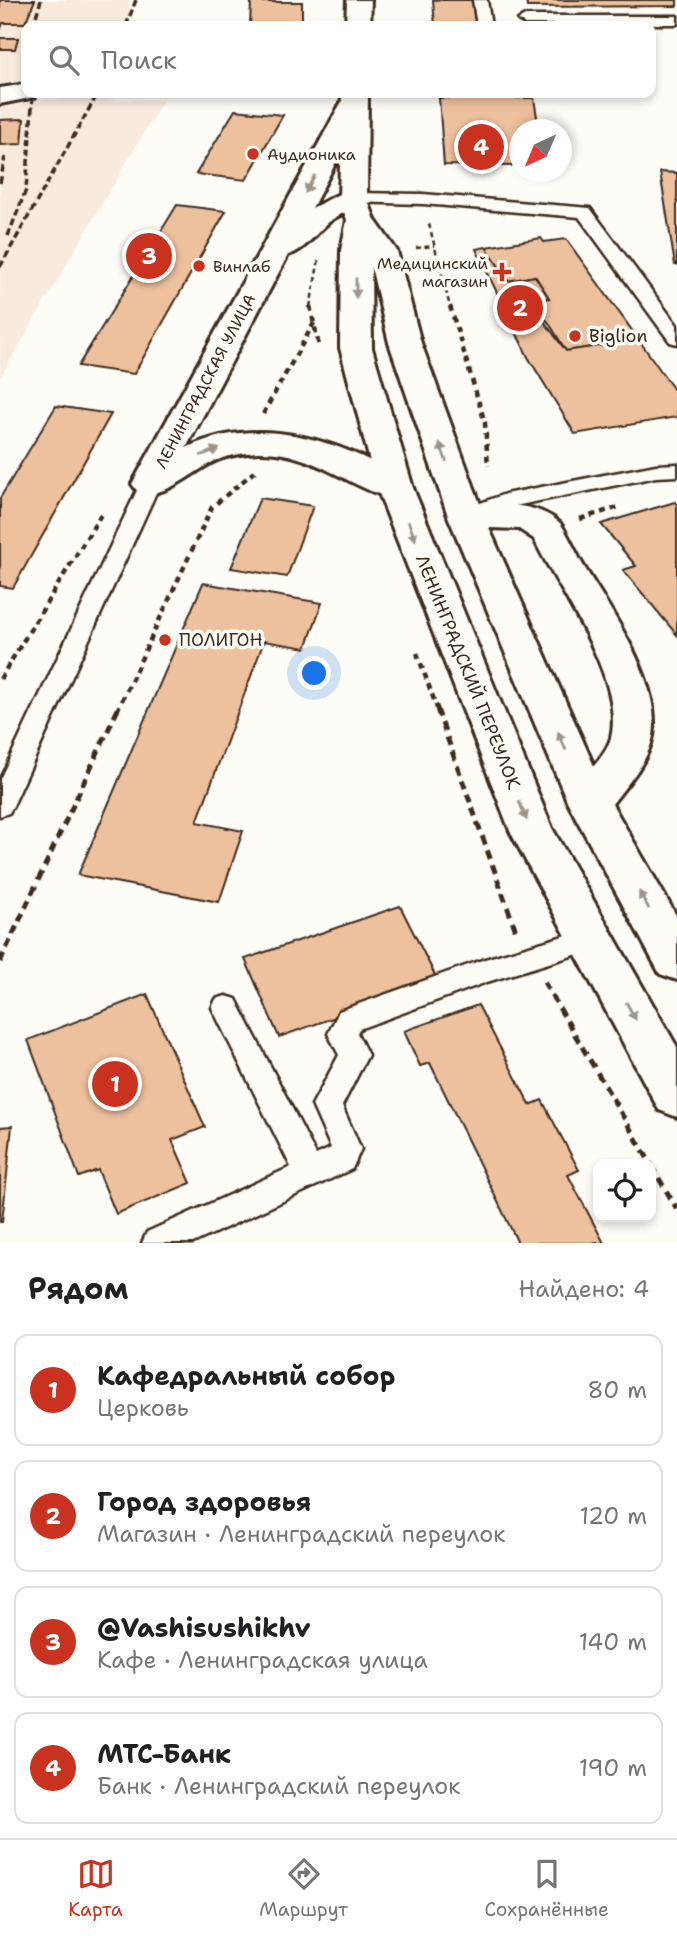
<!DOCTYPE html>
<html lang="ru">
<meta charset="utf-8">
<style>
:root{--surface:#fff;--page:#f6f6f6;--text:#202124;--muted:#757577;--line:#e0e0e0;--accent:#c8321e}
body{margin:0;font-family:"Shantell Sans",sans-serif;background:var(--page);color:var(--text)}
.controls{position:absolute;right:21px;bottom:21px;display:grid;overflow:hidden;border-radius:14px;box-shadow:0 4px 10px #0003}
.controls button{width:63px;height:63px;display:grid;place-items:center;padding:0;border:0;border-bottom:2px solid var(--line);background:var(--surface);color:var(--text);font:35px sans-serif}
.compass{position:absolute;left:509px;top:119px;width:63px;height:63px;border-radius:50%;background:var(--surface);box-shadow:0 4px 10px #0003;rotate:224deg}
.you{position:absolute;left:315px;top:674px;width:24px;height:24px;margin:-18px;border:5px solid #fff;border-radius:50%;background:#1a73e8;box-shadow:0 0 0 10px #1a73e833}
.badge{display:grid;place-items:center;width:46px;height:46px;border-radius:50%;background:var(--accent);color:#fff;font-size:23px;font-weight:700}
.pin{position:absolute;translate:-50% -50%;border:4px solid #fff;box-shadow:0 2px 7px #0006}
.list{margin:0;padding:0;list-style:none}
h2{display:flex;justify-content:space-between;align-items:center;height:91px;margin:0;padding:0 28px;font-size:30px}
h2 small{font-size:23px;font-weight:400;color:var(--muted)}
.list li{display:grid;grid-template-columns:46px 1fr auto;gap:21px;align-items:center;box-sizing:border-box;height:112px;margin:0 14px 14px;padding:0 14px;border:2px solid var(--line);border-radius:14px}
.list b{display:block;font-size:26px;white-space:nowrap}
.list p{margin:0;font-size:23px;white-space:nowrap;color:var(--muted)}
.list em{font-size:23px;font-style:normal;color:var(--muted)}
.icon{flex:none;width:38px;height:38px;fill:none;stroke:currentColor;stroke-width:2;stroke-linecap:round;stroke-linejoin:round}
.map{position:relative;flex:none;width:677px;height:1243px;overflow:hidden}
.search{position:absolute;background:var(--surface);box-shadow:0 4px 10px #0003;left:21px;right:21px;top:21px;height:77px;display:flex;align-items:center;gap:18px;box-sizing:border-box;padding:0 24px;border-radius:14px;color:var(--muted);font-size:26px}
.sheet{height:595px;background:var(--surface)}
nav{display:flex;justify-content:space-around;align-items:center;box-sizing:border-box;height:98px;border-top:2px solid var(--line);background:var(--surface);font-size:19px;color:var(--muted)}
nav a{display:grid;justify-items:center;gap:4px}
nav .on{color:var(--accent)}
.map>svg:first-child{display:block}
.built{fill:#f8eadc}
.building{fill:#eec19e;stroke:#3b2a1e;stroke-width:2}
.lines{fill:none;stroke-linecap:round;stroke-linejoin:round}
.service-casing{stroke:#3b2a1e;stroke-width:5}
.minor-casing{stroke:#3b2a1e;stroke-width:6}
.secondary-casing{stroke:#3b2a1e;stroke-width:6}
.path-far2{stroke:#3b2a1e;stroke-width:2.5;stroke-dasharray:5 3.5;stroke-linecap:butt}
.path-far1{stroke:#3b2a1e;stroke-width:4.5;stroke-dasharray:6 5;stroke-linecap:butt}
.path{stroke:#3b2a1e;stroke-width:5;stroke-dasharray:9 6;stroke-linecap:butt}
.service{fill:#fdfcf7;fill-rule:evenodd}
.minor{fill:#fdfcf7;fill-rule:evenodd}
.secondary{fill:#fdfcf7;fill-rule:evenodd}
.rail{stroke:#3b2a1e;stroke-width:3.5;stroke-dasharray:7 3.5;stroke-linecap:butt}
.oneway{fill:#9c938a}
.poi-dot{fill:#c8321e;stroke:#fdfcf7;stroke-width:2.5}
.labels{text-anchor:middle;stroke-width:7;stroke-linejoin:round;paint-order:stroke}
.far-poi-label{font-size:16px;fill:#3b2a1e;stroke:#fdfcf7;text-anchor:start}
.far-street-label{font-size:16px;fill:#3b2a1e;stroke:#fdfcf7}
.poi-label{font-size:18px;fill:#3b2a1e;stroke:#fdfcf7;text-anchor:start}
.street-label{font-size:18px;fill:#3b2a1e;stroke:#fdfcf7}
</style>
<div class="map">
<svg width="677" height="1243" viewBox="0 0 677 1243">
<rect width="100%" height="100%" fill="#fdfcf7"/>
<filter id="ink" filterUnits="userSpaceOnUse"><feTurbulence type="fractalNoise" baseFrequency=".0143" numOctaves="2"/><feDisplacementMap in="SourceGraphic" scale="14" xChannelSelector="R" yChannelSelector="G"/><feConvolveMatrix kernelMatrix="1 2 1 2 8 2 1 2 1" color-interpolation-filters="sRGB"/></filter>
<g filter="url(#ink)">
<g class="built">
<path d="M0,0H129V26H26V83L0,85Z"/>
<path d="M19,99L163,100L0,378V102Z"/>
</g>
<g class="building">
<path d="M0,0H35L25,23H3L0,31Z"/>
<path d="M433,0H472L476,26H435Z"/>
<path d="M526,0H677V6L527,7Z"/>
<path d="M251,2H302V26H250Z"/>
<path d="M0,38H18L15,49H0Z"/>
<path d="M439,98H534L539,130H520V166L444,165Z"/>
<path d="M235,110L283,115L246,180L196,174Z"/>
<path d="M24,119L22,144L0,145V120Z"/>
<path d="M660,172L677,173V265H675Z"/>
<path d="M177,205L226,211L134,374L78,366Z"/>
<path d="M541,238L544,242L566,239L639,340L566,351L549,323L529,301L549,298L535,276L508,281L486,247Z"/>
<path d="M486,247L508,281L535,276L549,298L529,301L566,351L639,340L677,394V417L575,434L528,357L476,249Z"/>
<path d="M56,406L111,414L13,588L0,586V498Z"/>
<path d="M260,498L313,506L287,577L231,568Z"/>
<path d="M675,502L677,505V635L623,570L636,566L601,524Z"/>
<path d="M203,583L322,603L306,648L264,641L197,822L243,831L219,902L78,875Z"/>
<path d="M400,906L438,981L279,1037L245,959Z"/>
<path d="M147,994L205,1127L172,1140L191,1183L116,1214L98,1170L79,1177L28,1040Z"/>
<path d="M478,1005L530,1105L542,1100L579,1170L568,1175L604,1243H518L430,1063L420,1066L404,1031Z"/>
<path d="M12,1126L2,1222H0V1127Z"/>
</g>
<g class="lines">
<g class="service-casing">
<g id="service">
<path d="M473,0H487L491,26H477Z"/>
<path d="M677,16V24H525L518,20L525,16Z"/>
<path d="M353,193L423,194L590,208L677,325V344L670,342L579,217L423,204L347,202V194Z"/>
<path d="M677,464V476L656,477L510,507L469,522L458,515L461,510L505,494L656,465Z"/>
<path d="M150,477L160,484L13,806L9,813L0,816V779L140,484Z"/>
<path d="M591,928L601,931L605,939L601,947L487,982L359,1029L357,1033L368,1055L342,1106L361,1149L352,1169L193,1243H142L147,1232L291,1167L212,1008L216,999L226,996L236,999L316,1155L331,1148L312,1105L339,1055L328,1034L339,1011L485,959Z"/>
</g>
</g>
<g class="minor-casing">
<g id="minor">
<path d="M26,84V93H38L35,97L0,104V88Z"/>
<path d="M354,95L363,98L367,103L312,208L343,192L353,190L363,192L367,198C359,210 344,211 333,219C317,230 307,250 288,255L186,448C247,419 314,433 373,462C387,469 404,475 413,488L407,496L395,499C347,487 311,450 258,452C243,453 229,455 215,461C190,473 166,499 138,492L132,484L341,103L345,98Z"/>
</g>
</g>
<g class="secondary-casing">
<g id="secondary">
<path d="M347,0H371L370,26H346Z"/>
<path d="M342,93H368L367,198L375,220L397,251L421,343L480,504C506,504 539,504 560,523C569,536 575,551 583,565C610,610 662,681 653,736C648,762 627,784 612,804L677,917V980L660,974L568,803L448,516L389,343L371,266L372,348L413,488L552,828L677,1047V1117L659,1110L510,831L377,488L340,348L341,250L347,220L339,198ZM489,528L519,529L534,539C559,592 625,678 611,738C608,749 601,757 594,766Z"/>
</g>
</g>
<g class="path-far2">
<path d="M429,224L450,307"/>
<path d="M416,248L434,246"/>
<path d="M310,307L319,259"/>
</g>
<g class="path-far1">
<path d="M310,306L319,346"/>
<path d="M450,306L485,423L488,466"/>
<path d="M263,414L314,323"/>
<path d="M580,519L622,506"/>
<path d="M417,653L438,711"/>
<path d="M0,679L102,513"/>
<path d="M117,711L212,507L255,471"/>
</g>
<g class="path">
<path d="M437,709L516,931"/>
<path d="M0,962L118,709"/>
<path d="M544,982L651,1164"/>
<path d="M651,1165L677,1209"/>
</g>
<use href="#service" class="service"/>
<use href="#minor" class="minor"/>
<use href="#secondary" class="secondary"/>
<g class="rail">
<path d="M33,26L41,0"/>
<path d="M126,26L136,0"/>
<path d="M0,183L5,157"/>
<path d="M8,236L26,190L33,93"/>
<path d="M0,267L98,93"/>
</g>
</g>
<defs><path id="oneway-solid" d="M-6-.8H1V-3.2L6.5 0L1 3.2V.8H-6Z" transform="scale(1.75)"/></defs>
<g class="oneway">
<use href="#oneway-solid" transform="translate(310 184) rotate(118)"/>
<use href="#oneway-solid" transform="translate(356 288) rotate(90)"/>
<use href="#oneway-solid" transform="translate(210 452) rotate(-21)"/>
<use href="#oneway-solid" transform="translate(443 452) rotate(-110)"/>
<use href="#oneway-solid" transform="translate(412 531) rotate(69)"/>
<use href="#oneway-solid" transform="translate(562 741) rotate(-113)"/>
<use href="#oneway-solid" transform="translate(523 811) rotate(68)"/>
<use href="#oneway-solid" transform="translate(644 900) rotate(-119)"/>
<use href="#oneway-solid" transform="translate(631 1011) rotate(61)"/>
</g>
</g>
<g class="poi-dot">
<circle cx="253" cy="154" r="7"/>
<circle cx="199" cy="266" r="7"/>
<path d="M498.5 261.5h7v7h7v7h-7v7h-7v-7h-7v-7h7z"/>
<circle cx="575" cy="336" r="7"/>
<circle cx="165" cy="640" r="7"/>
</g>
<g class="labels">
<g class="far-poi-label">
<text x="267" y="160">Аудионика</text>
<text x="488" y="269" text-anchor="end">Медицинский<tspan x="488" dy="18">магазин</tspan></text>
<text x="213" y="272">Винлаб</text>
</g>
<g class="far-street-label">
<text transform="translate(205 381) rotate(-62)" y="6">ЛЕНИНГРАДСКАЯ УЛИЦА</text>
</g>
<g class="poi-label">
<text x="589" y="342">Biglion</text>
<text x="179" y="646">ПОЛИГОН</text>
</g>
<g class="street-label">
<text transform="translate(468 672) rotate(68)" y="6">ЛЕНИНГРАДСКИЙ ПЕРЕУЛОК</text>
</g>
</g>
</svg>
<div class="controls">
<button><svg class="icon" aria-label="locate" viewBox="0 0 24 24"><circle cx="12" cy="12" r="6"/><path d="M12 2v4M12 18v4M2 12h4M18 12h4"/></svg></button>
</div>
<svg class="compass" viewBox="-18 -18 36 36"><path d="M0-13l5 13h-10z" fill="#e53935"/><path d="M0 13l5-13h-10z" fill="#757577"/></svg>
<div class="you"></div>
<div class="pin badge" style="left:115px;top:1084px">1</div>
<div class="pin badge" style="left:520px;top:308px">2</div>
<div class="pin badge" style="left:149px;top:256px">3</div>
<div class="pin badge" style="left:481px;top:147px">4</div>
<div class="search"><svg class="icon" aria-label="search" viewBox="0 0 24 24"><circle cx="10" cy="10" r="6"/><path d="M15 15l6 6"/></svg>Поиск</div>
</div>
<section class="sheet">
<h2>Рядом<small>Найдено: 4</small></h2>
<ul class="list">
<li><span class="badge">1</span><div><b>Кафедральный собор</b><p>Церковь</p></div><em>80 m</em></li>
<li><span class="badge">2</span><div><b>Город здоровья</b><p>Магазин · Ленинградский переулок</p></div><em>120 m</em></li>
<li><span class="badge">3</span><div><b>@Vashisushikhv</b><p>Кафе · Ленинградская улица</p></div><em>140 m</em></li>
<li><span class="badge">4</span><div><b>МТС-Банк</b><p>Банк · Ленинградский переулок</p></div><em>190 m</em></li>
</ul>
</section>
<nav>
<a class="on"><svg class="icon" aria-label="map" viewBox="0 0 24 24"><path d="M3 6l6-2 6 2 6-2v14l-6 2-6-2-6 2zM9 4v14M15 6v14"/></svg>Карта</a>
<a><svg class="icon" aria-label="directions" viewBox="0 0 24 24"><path d="M12 3l9 9-9 9-9-9zM9 14v-3h6M13 9l2 2-2 2"/></svg>Маршрут</a>
<a><svg class="icon" aria-label="saved" viewBox="0 0 24 24"><path d="M7 4h10v16l-5-4-5 4z"/></svg>Сохранённые</a>
</nav>
